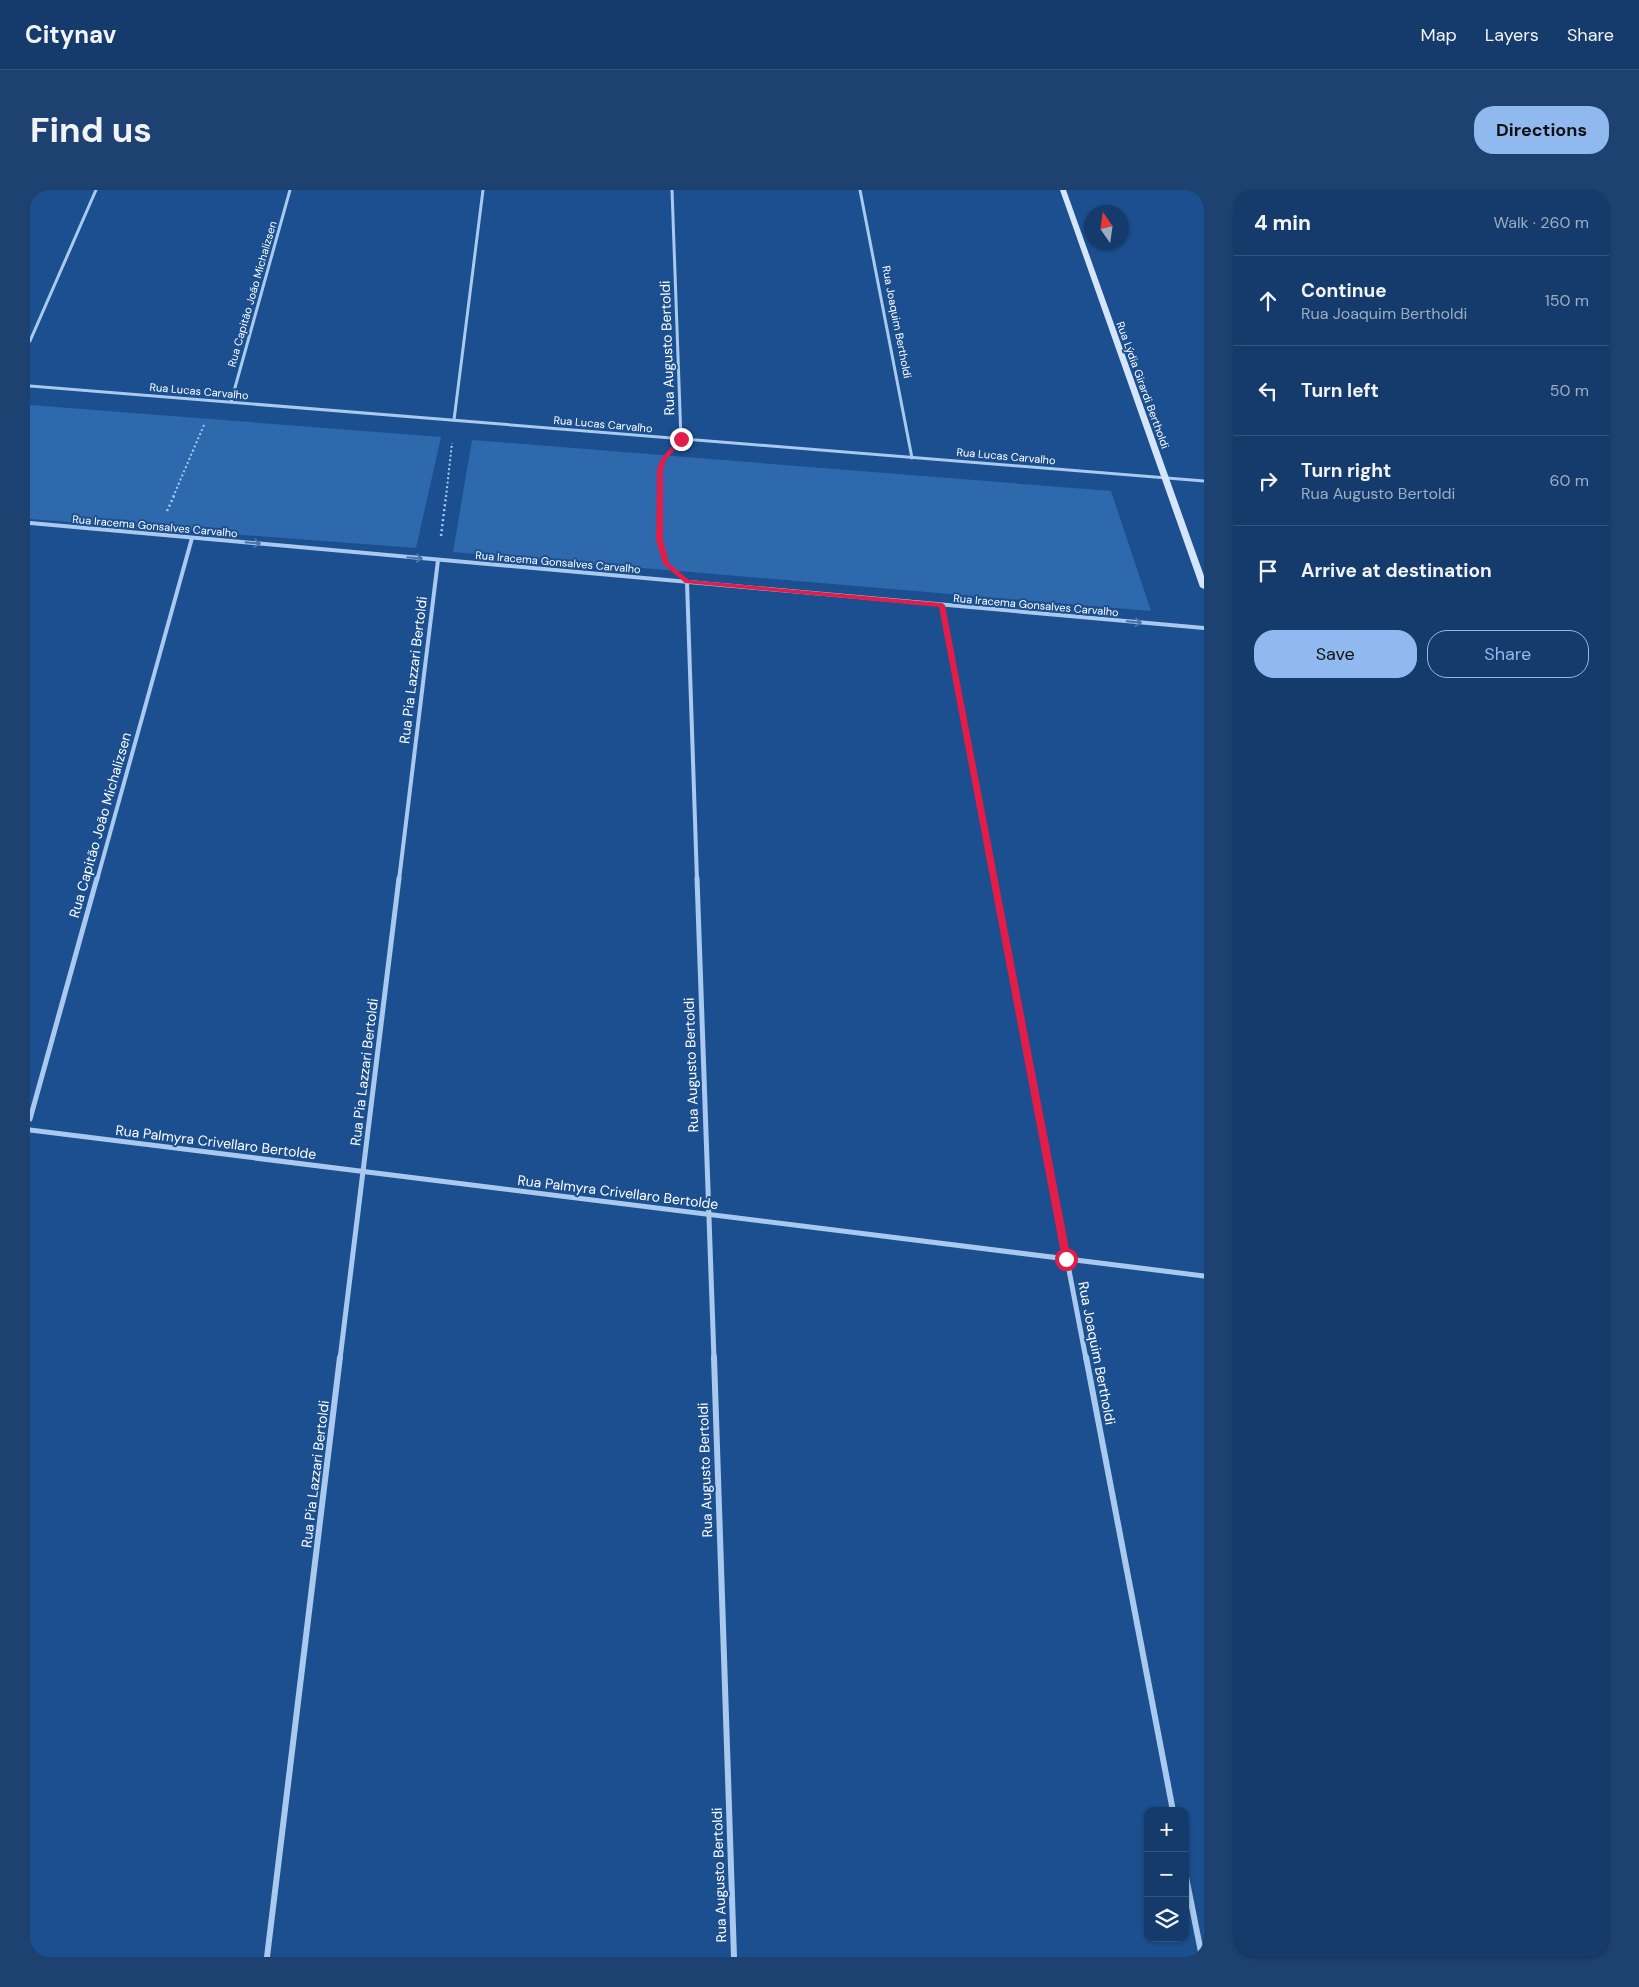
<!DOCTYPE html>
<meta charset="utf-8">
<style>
:root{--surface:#143b6b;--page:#1d4271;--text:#f1f3f6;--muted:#9dadc1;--line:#33557e;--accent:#90b9f0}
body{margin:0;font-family:"DM Sans",sans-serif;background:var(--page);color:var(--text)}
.controls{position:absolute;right:15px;bottom:15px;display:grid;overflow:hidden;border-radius:10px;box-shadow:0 1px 4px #0004}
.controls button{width:45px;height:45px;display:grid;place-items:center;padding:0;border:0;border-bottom:1px solid var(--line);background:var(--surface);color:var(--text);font:25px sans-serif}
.compass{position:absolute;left:1054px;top:15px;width:45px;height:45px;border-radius:50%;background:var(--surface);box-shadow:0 1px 4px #0004;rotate:347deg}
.stop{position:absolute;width:15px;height:15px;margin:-11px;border:4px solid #e11d48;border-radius:50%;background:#fff}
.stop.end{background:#e11d48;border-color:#fff;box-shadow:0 1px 5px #0008}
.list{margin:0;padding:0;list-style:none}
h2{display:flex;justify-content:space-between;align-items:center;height:65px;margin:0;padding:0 20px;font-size:21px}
h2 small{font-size:16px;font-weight:400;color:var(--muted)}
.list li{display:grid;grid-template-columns:32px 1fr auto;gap:15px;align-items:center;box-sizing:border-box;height:90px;padding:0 20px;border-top:1px solid var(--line)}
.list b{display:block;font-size:19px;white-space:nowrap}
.list p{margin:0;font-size:16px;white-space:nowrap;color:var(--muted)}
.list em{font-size:16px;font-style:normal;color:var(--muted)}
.actions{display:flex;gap:10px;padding:15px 20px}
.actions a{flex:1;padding:11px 0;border:1px solid var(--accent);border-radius:20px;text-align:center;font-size:18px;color:var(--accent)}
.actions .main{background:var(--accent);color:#111}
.icon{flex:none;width:28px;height:28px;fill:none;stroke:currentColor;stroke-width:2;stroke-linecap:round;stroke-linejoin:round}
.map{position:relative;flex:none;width:1174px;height:1767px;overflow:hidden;border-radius:20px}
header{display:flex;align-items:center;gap:30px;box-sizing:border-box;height:70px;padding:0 25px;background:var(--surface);border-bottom:1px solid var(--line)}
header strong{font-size:24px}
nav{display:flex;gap:28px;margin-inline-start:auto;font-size:18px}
.intro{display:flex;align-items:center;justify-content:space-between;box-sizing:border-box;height:120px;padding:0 30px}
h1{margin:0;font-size:35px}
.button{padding:12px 22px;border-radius:20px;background:var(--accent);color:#111;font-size:18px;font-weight:700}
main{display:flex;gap:30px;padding:0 30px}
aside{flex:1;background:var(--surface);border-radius:20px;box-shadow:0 1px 4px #0004}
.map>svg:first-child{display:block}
.green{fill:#2e69ad}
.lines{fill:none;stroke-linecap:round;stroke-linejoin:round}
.path-far1{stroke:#a9c9ee;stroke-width:2;stroke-dasharray:2 2.5;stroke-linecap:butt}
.path{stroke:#a9c9ee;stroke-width:2.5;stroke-dasharray:2 3;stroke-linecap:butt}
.street-far3{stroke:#a9c9ee;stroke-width:3}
.street-far2{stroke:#a9c9ee;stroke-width:4}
.street-far1{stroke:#a9c9ee;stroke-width:5}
.street{stroke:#a9c9ee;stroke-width:6}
.secondary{fill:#d6e6fa;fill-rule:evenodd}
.oneway{stroke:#4674ac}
.route{fill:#e11d48}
.labels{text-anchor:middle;stroke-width:4;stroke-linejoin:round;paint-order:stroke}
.far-street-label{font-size:11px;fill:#fff;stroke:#1b4f8f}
.street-label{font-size:14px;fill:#fff;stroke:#1b4f8f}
</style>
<header>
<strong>Citynav</strong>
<nav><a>Map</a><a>Layers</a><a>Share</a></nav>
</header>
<div class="intro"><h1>Find us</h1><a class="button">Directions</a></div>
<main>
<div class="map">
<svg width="1174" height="1767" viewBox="0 0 1174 1767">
<rect width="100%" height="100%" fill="#1b4f8f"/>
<g class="green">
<path d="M0,215L411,247L386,358L0,329Z"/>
<path d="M442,250L1081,301L1121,421L423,362Z"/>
</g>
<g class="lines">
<g class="path-far1">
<path d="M143,307L174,235"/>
<path d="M416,307L422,253"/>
<path d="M630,307V280L633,271"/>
</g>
<g class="path">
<path d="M630,306V350L634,366"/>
<path d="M137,321L144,306"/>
<path d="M411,346L416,306"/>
</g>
<g class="street-far3">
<path d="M642,0L651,249"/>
<path d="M830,0L882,268"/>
<path d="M0,151L66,0"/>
<path d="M0,196L1174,291"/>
<path d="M201,212L260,0"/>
<path d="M424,230L453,0"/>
</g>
<g class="street-far2">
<path d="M0,333L1174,438"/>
<path d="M657,392L667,690"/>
<path d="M912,415L965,690"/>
<path d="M67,690L162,348"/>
<path d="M369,690L408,370"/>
</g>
<g class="street-far1">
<path d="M667,688L684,1169"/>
<path d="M964,688L1056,1169"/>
<path d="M0,929L67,688"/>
<path d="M0,940L1174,1086"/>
<path d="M310,1169L369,688"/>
</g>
<g class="street">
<path d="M684,1167L704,1767"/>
<path d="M1056,1167L1143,1621"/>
<path d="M1155,1682L1172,1767"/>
<path d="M237,1767L310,1167"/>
</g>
<path class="secondary" d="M1030,0H1036L1174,386V399L1170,397Z"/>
</g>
<defs><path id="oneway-shaft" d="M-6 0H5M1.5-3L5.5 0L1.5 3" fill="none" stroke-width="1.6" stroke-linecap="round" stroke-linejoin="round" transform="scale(1.25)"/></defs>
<g class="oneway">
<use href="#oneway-shaft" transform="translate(223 353) rotate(5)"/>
<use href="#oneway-shaft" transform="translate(385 368) rotate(5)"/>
<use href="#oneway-shaft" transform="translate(1104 432) rotate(5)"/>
</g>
<path class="route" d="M649,248L654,249L636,270L633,280V350L639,373L659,390L912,413L915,415L1041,1069L1040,1071H1033L1032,1069L909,417L655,393L633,374L626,350L627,280L631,269Z"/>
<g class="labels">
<g class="far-street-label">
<text transform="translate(222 104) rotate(-74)" y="4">Rua Capitão João Michalizsen</text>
<text transform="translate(867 132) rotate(79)" y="4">Rua Joaquim Bertholdi</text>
<text transform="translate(1113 195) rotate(70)" y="4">Rua Lýdia Girardi Bertholdi</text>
<text transform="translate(169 201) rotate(5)" y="4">Rua Lucas Carvalho</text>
<text transform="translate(573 234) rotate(5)" y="4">Rua Lucas Carvalho</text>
<text transform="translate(976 266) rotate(5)" y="4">Rua Lucas Carvalho</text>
<text transform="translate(125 336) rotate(5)" y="4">Rua Iracema Gonsalves Carvalho</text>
<text transform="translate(528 372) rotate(5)" y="4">Rua Iracema Gonsalves Carvalho</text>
<text transform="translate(1006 415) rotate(5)" y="4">Rua Iracema Gonsalves Carvalho</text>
</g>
<g class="street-label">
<text transform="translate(637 158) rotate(-92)" y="5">Rua Augusto Bertoldi</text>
<text transform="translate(383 480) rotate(-83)" y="5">Rua Pia Lazzari Bertoldi</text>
<text transform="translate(70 635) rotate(-74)" y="5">Rua Capitão João Michalizsen</text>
<text transform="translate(661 875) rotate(-92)" y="5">Rua Augusto Bertoldi</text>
<text transform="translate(334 882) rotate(-83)" y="5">Rua Pia Lazzari Bertoldi</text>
<text transform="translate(186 952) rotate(7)" y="5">Rua Palmyra Crivellaro Bertolde</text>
<text transform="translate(588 1002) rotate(7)" y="5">Rua Palmyra Crivellaro Bertolde</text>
<text transform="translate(1067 1163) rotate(79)" y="5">Rua Joaquim Bertholdi</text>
<text transform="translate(675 1280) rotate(-92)" y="5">Rua Augusto Bertoldi</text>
<text transform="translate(285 1284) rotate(-83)" y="5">Rua Pia Lazzari Bertoldi</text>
<text transform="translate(689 1685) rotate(-92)" y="5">Rua Augusto Bertoldi</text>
</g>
</g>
</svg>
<div class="controls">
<button>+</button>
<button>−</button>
<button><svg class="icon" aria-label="layers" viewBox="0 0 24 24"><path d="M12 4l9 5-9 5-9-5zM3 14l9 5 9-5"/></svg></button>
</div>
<svg class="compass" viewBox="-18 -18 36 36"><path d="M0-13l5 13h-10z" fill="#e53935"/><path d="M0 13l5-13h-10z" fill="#9dadc1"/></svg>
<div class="stop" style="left:1036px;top:1069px"></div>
<div class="stop end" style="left:651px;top:249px"></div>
</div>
<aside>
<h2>4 min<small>Walk · 260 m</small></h2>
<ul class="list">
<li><svg class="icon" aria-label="ahead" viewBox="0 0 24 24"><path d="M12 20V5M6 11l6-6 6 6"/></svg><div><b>Continue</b><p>Rua Joaquim Bertholdi</p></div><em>150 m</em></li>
<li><svg class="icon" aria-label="left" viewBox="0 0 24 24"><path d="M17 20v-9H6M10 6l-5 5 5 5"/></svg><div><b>Turn left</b></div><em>50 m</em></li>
<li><svg class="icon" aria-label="right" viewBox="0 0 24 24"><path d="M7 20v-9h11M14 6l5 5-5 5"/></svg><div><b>Turn right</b><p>Rua Augusto Bertoldi</p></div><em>60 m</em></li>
<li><svg class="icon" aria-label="arrive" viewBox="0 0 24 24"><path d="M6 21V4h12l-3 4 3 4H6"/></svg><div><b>Arrive at destination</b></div></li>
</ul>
<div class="actions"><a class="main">Save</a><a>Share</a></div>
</aside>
</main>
